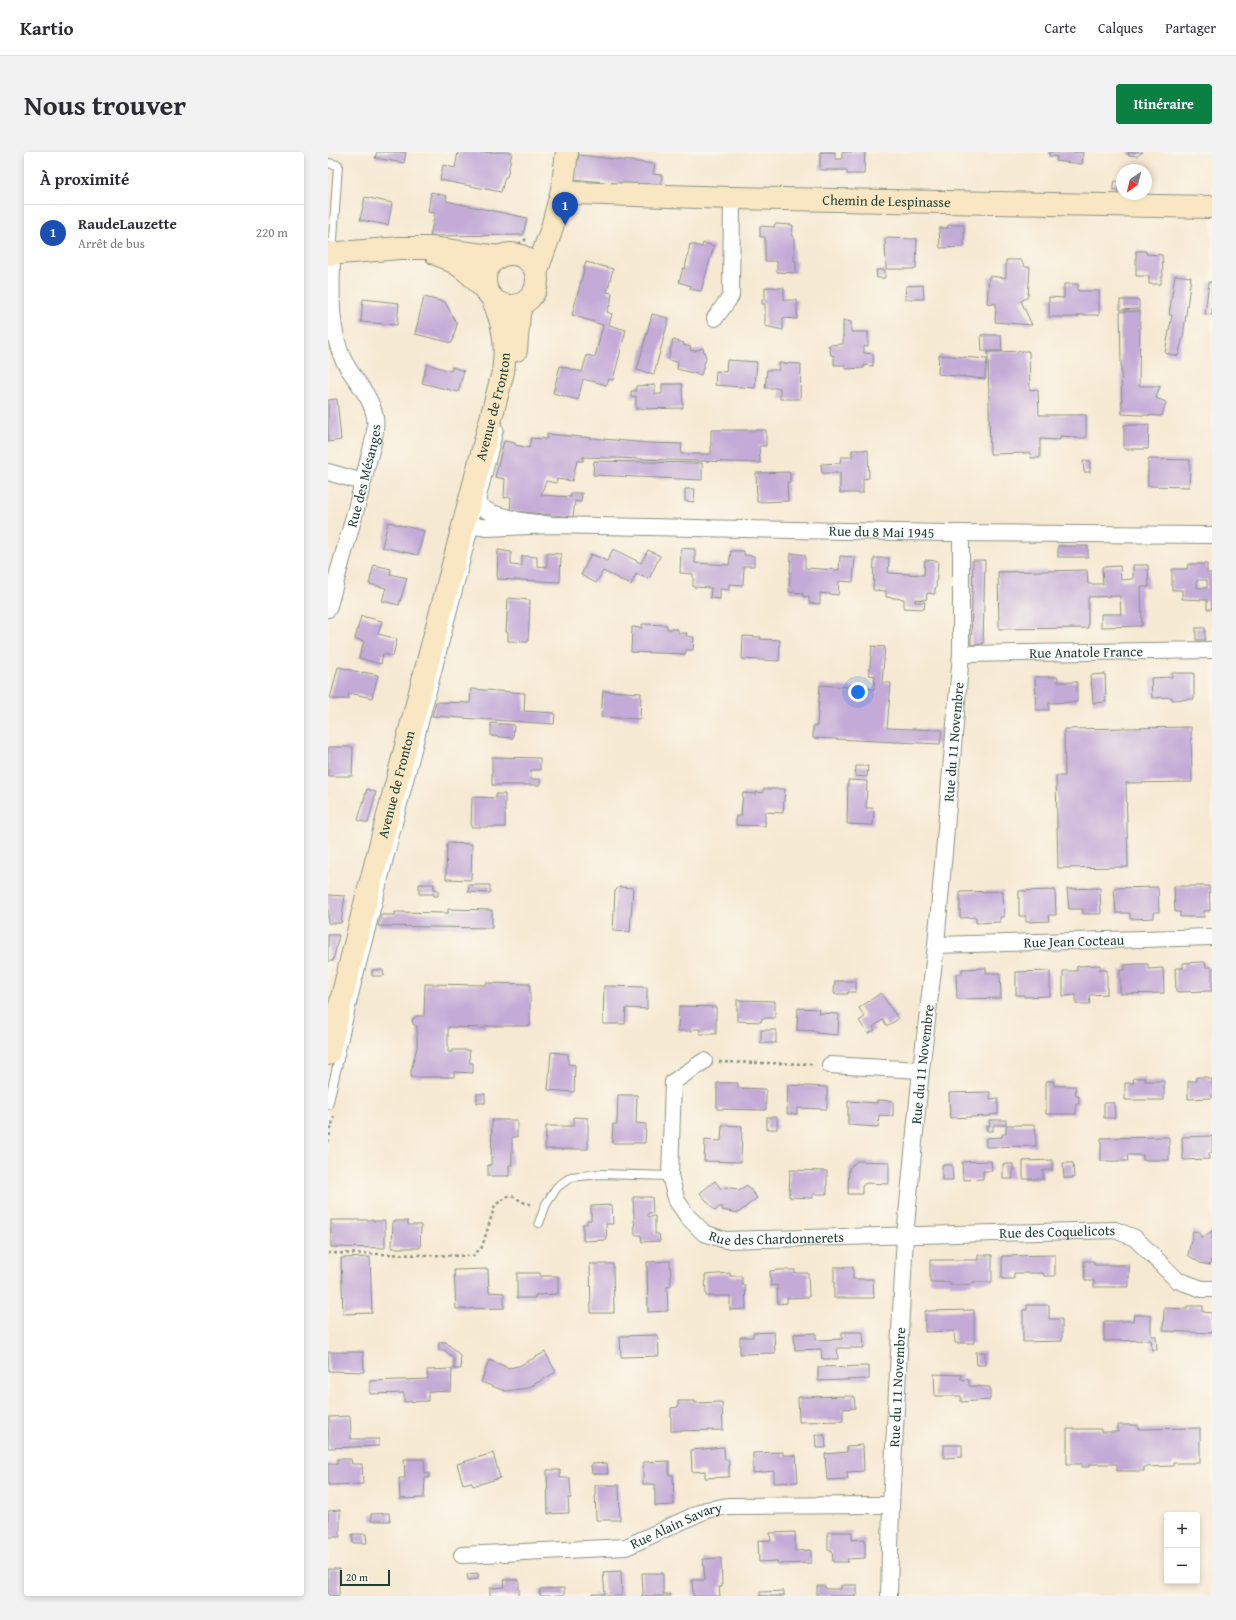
<!DOCTYPE html>
<html lang="fr">
<meta charset="utf-8">
<style>
:root{--surface:#fff;--page:#f2f2f3;--text:#2b2b33;--muted:#7c7c81;--line:#e1e1e2;--accent:#0b8043}
body{margin:0;font-family:"Gentium Book Plus",serif;background:var(--page);color:var(--text)}
.controls{position:absolute;right:12px;bottom:12px;display:grid;overflow:hidden;border-radius:4px;box-shadow:0 2px 6px #0003}
.controls button{width:36px;height:36px;display:grid;place-items:center;padding:0;border:0;border-bottom:1px solid var(--line);background:var(--surface);color:var(--text);font:20px sans-serif}
.compass{position:absolute;left:788px;top:12px;width:36px;height:36px;border-radius:50%;background:var(--surface);box-shadow:0 2px 6px #0003;rotate:215deg}
.scale{position:absolute;left:12px;bottom:10px;width:50px;box-sizing:border-box;padding-left:4px;border:2px solid #1f3d34;border-top:0;font-size:11px;line-height:14px;white-space:nowrap;color:#1f3d34;-webkit-text-stroke:3px #fbf7ec;paint-order:stroke}
.you{position:absolute;left:530px;top:540px;width:14px;height:14px;margin:-10px;border:3px solid #fff;border-radius:50%;background:#1a73e8;box-shadow:0 0 0 6px #1a73e833}
.badge{display:grid;place-items:center;width:26px;height:26px;border-radius:50%;background:var(--accent);color:#fff;font-size:13px;font-weight:700}
.pin{position:absolute;translate:-50% -33px;filter:drop-shadow(0 1px 2px #0008)}
.pin::after{content:'';position:absolute;top:21px;width:14px;height:12px;background:inherit;clip-path:polygon(0 0,100% 0,50% 100%)}
.list{margin:0;padding:0;list-style:none}
h2{display:flex;justify-content:space-between;align-items:center;height:52px;margin:0;padding:0 16px;font-size:17px}
h2 small{font-size:13px;font-weight:400;color:var(--muted)}
.list li{display:grid;grid-template-columns:26px 1fr auto;gap:12px;align-items:center;box-sizing:border-box;height:56px;padding:0 16px;border-top:1px solid var(--line)}
.list b{display:block;font-size:15px;white-space:nowrap}
.list p{margin:0;font-size:13px;white-space:nowrap;color:var(--muted)}
.list em{font-size:13px;font-style:normal;color:var(--muted)}
.map{position:relative;flex:none;width:884px;height:1444px;overflow:hidden;border-radius:4px}
header{display:flex;align-items:center;gap:24px;box-sizing:border-box;height:56px;padding:0 20px;background:var(--surface);border-bottom:1px solid var(--line)}
header strong{font-size:19px}
nav{display:flex;gap:22px;margin-inline-start:auto;font-size:14px}
.intro{display:flex;align-items:center;justify-content:space-between;box-sizing:border-box;height:96px;padding:0 24px}
h1{margin:0;font-size:28px}
.button{padding:10px 18px;border-radius:4px;background:var(--accent);color:#fff;font-size:14px;font-weight:700}
main{display:flex;gap:24px;padding:0 24px}
aside{flex:1;background:var(--surface);border-radius:4px;box-shadow:0 2px 6px #0003}
.map>svg:first-child{display:block}
.building{fill:#c3aad7;fill-rule:evenodd}
.lines{fill:none;stroke-linecap:round;stroke-linejoin:round}
.lane-casing{stroke:#8a9384;stroke-width:10}
.street-casing{stroke:#8a9384;stroke-width:18}
.secondary-casing{stroke:#8a9384;stroke-width:24}
.path{stroke:#8a9384;stroke-width:2.5;stroke-dasharray:3 3;stroke-linecap:butt}
.lane{stroke:#fff;stroke-width:8}
.street{stroke:#fff;stroke-width:16}
.secondary{stroke:#f9e7c3;stroke-width:22}
.labels{text-anchor:middle;stroke-width:4;stroke-linejoin:round;paint-order:stroke}
.street-label{font-size:14px;fill:#1f3d34;stroke:#fbf7ec}
</style>
<header>
<strong>Kartio</strong>
<nav><a>Carte</a><a>Calques</a><a>Partager</a></nav>
</header>
<div class="intro"><h1>Nous trouver</h1><a class="button">Itinéraire</a></div>
<main>
<aside>
<h2>À proximité<small></small></h2>
<ul class="list">
<li><span class="badge" style="background:#1a4fb4">1</span><div><b>RaudeLauzette</b><p>Arrêt de bus</p></div><em>220 m</em></li>
</ul>
</aside>
<div class="map">
<svg width="884" height="1444" viewBox="0 0 884 1444">
<rect width="100%" height="100%" fill="#fbf7ec"/>
<filter id="ink" filterUnits="userSpaceOnUse"><feTurbulence type="fractalNoise" baseFrequency=".025" numOctaves="2"/><feDisplacementMap in="SourceGraphic" scale="8" xChannelSelector="R" yChannelSelector="G"/><feConvolveMatrix kernelMatrix="1 2 1 2 8 2 1 2 1" color-interpolation-filters="sRGB"/></filter>
<filter id="wash" filterUnits="userSpaceOnUse"><feTurbulence type="fractalNoise" baseFrequency=".012" numOctaves="4" result="noise"/><feDisplacementMap in="SourceGraphic" scale="16" xChannelSelector="R" yChannelSelector="G"/><feGaussianBlur stdDeviation="0.9" result="paint"/><feColorMatrix in="noise" values="0 0 0 0 0 0 0 0 0 0 0 0 0 0 0 0 0 1.4 0 .05"/><feComposite in="paint" operator="in"/></filter>
<g filter="url(#wash)">
<rect width="100%" height="100%" fill="#f6e9d3"/>
<g id="blocks">
<g class="building">
<path d="M49,0H78L76,11L47,6Z"/>
<path d="M130,0H184L179,25H177L173,40L112,28L115,13L127,16Z"/>
<path d="M492,0H507V7H514V0H537L536,22H519V18H492Z"/>
<path d="M721,0H755L754,12L728,9L729,5L721,4Z"/>
<path d="M801,0H815L809,4L800,3Z"/>
<path d="M251,3L327,12L325,22L334,23L332,35L316,34L245,27Z"/>
<path d="M787,29L792,30L790,38H785Z"/>
<path d="M103,40L119,44L118,49L199,66L195,83L102,84L107,61L100,60Z"/>
<path d="M37,45L64,51L60,73L32,68Z"/>
<path d="M447,72L465,73L464,85H466V109H468V121L449,120V109H437V85H432V74L446,75Z"/>
<path d="M620,73H636V95L612,96L611,76H620Z"/>
<path d="M557,86L589,87L588,117H558Z"/>
<path d="M375,91L386,94L373,139L362,137L363,134L351,130L355,116L357,117L362,92L374,95Z"/>
<path d="M808,99H818V102L834,103L835,124L833,125V132H821V124H808Z"/>
<path d="M678,108H693L697,115H702L700,145L693,149L704,173L667,170L668,152L659,151L661,124L678,126Z"/>
<path d="M258,110L285,117L279,140L284,141L282,154H281L279,160L284,162L281,173L298,178L285,228L281,227L279,233L255,227L250,248L225,241L232,214L254,220L259,203L267,205L275,173L244,163Z"/>
<path d="M548,118H557V126H549Z"/>
<path d="M847,123L863,125L855,185L850,204L837,201L844,163H841Z"/>
<path d="M881,130H884V163L877,162Z"/>
<path d="M736,132H750V139H771V163H750V165H721V145L736,146Z"/>
<path d="M595,133L596,147H577L578,134Z"/>
<path d="M437,135L456,136V148H469V167L455,166V178L437,174V152H434V147H437Z"/>
<path d="M96,145L117,150L129,172L124,191L87,182Z"/>
<path d="M35,147L71,151L69,173L33,170Z"/>
<path d="M792,148H811V157L792,158Z"/>
<path d="M812,159L811,234H832L828,246L838,250L834,264L794,262L792,160Z"/>
<path d="M324,162L341,166L326,222L309,218Z"/>
<path d="M515,168L523,170V180H540V194H536V201L545,202V214L536,213V216L517,217V213H506V204L503,203L501,193L515,192Z"/>
<path d="M653,183H673L674,199H654Z"/>
<path d="M345,188L356,191L355,193L363,195L362,198L366,199L375,196L378,206L373,223L349,217L350,210L340,208Z"/>
<path d="M701,199L702,238L710,237L711,263H758V286H746V285L732,284V288L712,287V306H703L702,301L662,302L660,200Z"/>
<path d="M611,203L659,207L657,227L610,222Z"/>
<path d="M399,208L429,210L427,236L387,233L388,219L398,220Z"/>
<path d="M451,211L473,212L472,247H452V236H437L439,218H451Z"/>
<path d="M99,212L123,219L124,215L136,219L130,240L94,231Z"/>
<path d="M334,232H354L355,256L308,257V244L303,245V239H308V234L327,233V242H334Z"/>
<path d="M9,247L13,288L0,290V248Z"/>
<path d="M796,273H821L820,297H796Z"/>
<path d="M383,278H438V294H431L432,311L255,305V309H249L244,329L229,327L228,331L218,329L213,343L243,345V341H254L253,350L247,349L245,365L184,359L182,361L183,345L176,346L177,327L167,325L176,289L187,291V293L201,296L203,286L219,287V282L320,291L354,292L353,302H383Z"/>
<path d="M524,298H540L541,326L535,327V341H512V321H494L493,312L512,311L513,305H524Z"/>
<path d="M820,307L862,308L861,335L820,334Z"/>
<path d="M266,309L374,311V328L265,323Z"/>
<path d="M755,309H762V320H756Z"/>
<path d="M462,320V330H459L460,349L429,350L428,321Z"/>
<path d="M357,337H367L366,350L357,349Z"/>
<path d="M60,370L96,379L90,403L54,395Z"/>
<rect x="730" y="394" width="30" height="11"/>
<path d="M353,396L367,397V411L401,413L403,399H416V403L426,404V414H416L415,433L401,432V438L392,437V447L382,446L383,436L365,435V422L352,421Z"/>
<path d="M285,397L313,411L320,398L332,404L321,427L308,422L303,433L275,419L268,431L253,423L263,402L279,409Z"/>
<path d="M170,398L183,400V413L194,414V404H201L209,405V414L219,415V401L233,402L232,430L169,427Z"/>
<path d="M463,401L477,403V416L511,418L512,404L527,405L525,430L511,429L510,443L492,441V452L481,451V445L475,444V441L461,440Z"/>
<path d="M546,406H561L560,421L596,423L597,408L610,409L608,436H607V442L599,441L598,448L587,447V450H597L596,457L576,456V447L558,445V439L545,438Z"/>
<path d="M645,408H657L655,492L643,493Z"/>
<path d="M860,412H879V421H884V457H879V448L854,447V438H844V417H859ZM869,428H879V436H869Z"/>
<path d="M46,413L63,417L62,422L79,426L71,453L54,449L58,436L41,432Z"/>
<path d="M805,413H820L821,435H813L814,474L773,475V462H793L792,444L760,445V476L671,477L670,420L759,418L760,432H775L774,415L792,414L793,428L805,427Z"/>
<path d="M180,446L202,448L200,490L180,489V480H178Z"/>
<path d="M33,464L54,469L50,482L69,487L65,504L55,502L53,512L31,506L36,489L27,487Z"/>
<path d="M314,472L339,473V477H350V481H359L358,484L366,485L365,498H358L357,502L303,500L304,475L314,476Z"/>
<rect x="868" y="476" width="9" height="12"/>
<path d="M415,484L433,485L432,487L452,488L451,509L414,507Z"/>
<path d="M544,494L557,495L554,531H563L559,576L614,578L612,592L485,586V574H489L492,533L546,537L547,524L541,523Z"/>
<path d="M10,515L35,521V520L50,523L44,546L21,541L20,547H2Z"/>
<path d="M844,521H866V547L844,548V545L824,546L823,526L844,525Z"/>
<path d="M777,522L778,550L765,551L763,523Z"/>
<path d="M707,525H730V530H749V550L721,551V558H708Z"/>
<path d="M143,537L197,541L196,559L227,561L226,572L104,564L108,550L142,551Z"/>
<path d="M275,539L313,541L312,567L273,565Z"/>
<path d="M163,571L186,573L185,586L163,584Z"/>
<path d="M863,575L864,630L798,631L800,715L730,716L728,624H737L736,577Z"/>
<path d="M0,595H25L24,624H0Z"/>
<path d="M164,605L212,606V618H203V627H212V633H164Z"/>
<path d="M528,614H540L539,625L527,624Z"/>
<path d="M520,628L539,629L538,656H544L546,658L545,673L519,672Z"/>
<path d="M39,637L48,640L40,671L30,668Z"/>
<path d="M435,637H457L455,661L437,660V674L408,673V664H413L415,641L428,642V640L435,641Z"/>
<path d="M168,642H177V675H143L144,645L168,646Z"/>
<path d="M119,691L144,692L143,728L118,727Z"/>
<path d="M91,732H106V737L110,738V744H106V742H91Z"/>
<path d="M141,733H162V741L140,740Z"/>
<path d="M846,734H881L882,759H876V765H852V760H847Z"/>
<path d="M291,735L305,736L302,780L285,779L287,739Z"/>
<path d="M830,735L831,760H826V766L802,767V761H788L786,736Z"/>
<path d="M772,736L773,762H755V757H741L739,737Z"/>
<path d="M727,738L728,763H720L721,769L698,770V764H691V739Z"/>
<path d="M675,739L676,765H672V770L648,771V765L632,766V740Z"/>
<path d="M0,743L17,744L13,771H0Z"/>
<path d="M120,757L164,758V776L50,774L53,763H67V760L120,761Z"/>
<path d="M0,783H11L5,809H0Z"/>
<path d="M873,810H877L878,815H884V839L848,840L847,816H855V811Z"/>
<path d="M808,812H820V817L835,816L836,841L792,842V818H797V813Z"/>
<path d="M772,813V818H779V842L761,843L762,852H748V843L735,844V819H749V814Z"/>
<path d="M658,816V821H672L673,846L629,847L628,822H634V817Z"/>
<path d="M44,818H55L56,824H44Z"/>
<path d="M722,819V844L696,845V843H688V820Z"/>
<path d="M507,829H528V840H520V842H506Z"/>
<path d="M158,831L202,832V874H157V876L120,875V900H124V898H141L142,911H145V921L126,920V925H83V919L89,895V874L85,872L84,868L88,864H96L97,832L158,833Z"/>
<path d="M276,834L319,835V857L298,856L297,872H275Z"/>
<path d="M553,841L570,867L559,874L555,868L545,875L547,878L540,882L531,869L537,865L531,856Z"/>
<path d="M409,848L447,849V866H434L433,870L409,869Z"/>
<path d="M351,854L388,855V882H372V877H365L364,879H350Z"/>
<path d="M470,856L491,857L490,861L511,862L510,883L489,881V879L469,878Z"/>
<rect x="433" y="878" width="15" height="13"/>
<path d="M223,900L240,902V912L247,913L246,940L220,938Z"/>
<path d="M868,925H880V927H884V946L860,947V929H868Z"/>
<path d="M805,926H817V929H836V948H797V931H806Z"/>
<path d="M718,929H726V934H747L748,944H751V952H748V962H718Z"/>
<path d="M389,931H410V936L438,937V958L389,957Z"/>
<path d="M460,933L499,935V957L469,956V962H459Z"/>
<path d="M662,940V947L670,946V962L662,963L663,964L622,966L621,941Z"/>
<rect x="149" y="942" width="8" height="9"/>
<path d="M290,943H309L308,971L318,972L317,991H284L285,972H289Z"/>
<path d="M549,948L565,949V964L551,963L550,975L520,973V949L549,951Z"/>
<path d="M776,951H786L787,966H776Z"/>
<path d="M246,965L260,966V997H217L218,974H246Z"/>
<rect x="439" y="965" width="10" height="12"/>
<path d="M164,968H189V985H184V1013H181V1024H160V1013H163Z"/>
<path d="M661,968H678V973H665V979H659L658,974H662Z"/>
<path d="M394,973L414,974L413,1010L376,1009L377,988L393,989Z"/>
<path d="M678,973H707L708,994L658,995V986L674,985V982H678Z"/>
<path d="M884,984V1001H881V1007L855,1008L854,985Z"/>
<path d="M841,985V1008H815V1003H799L800,1009H773V986Z"/>
<path d="M724,1008V1018H715V1027H695V1009Z"/>
<path d="M529,1009L561,1010V1032L538,1031L534,1034V1042H520L521,1016Z"/>
<path d="M663,1009L664,1019H655V1027L635,1028L634,1010Z"/>
<path d="M735,1011H745L746,1026H736Z"/>
<rect x="675" y="1012" width="10" height="15"/>
<path d="M614,1013H624L625,1028H614Z"/>
<path d="M462,1018L499,1019V1042H485V1046L461,1045Z"/>
<path d="M387,1029L394,1038L397,1035L409,1037L411,1039L419,1033L429,1046L410,1061L394,1058L395,1055H391L387,1059L372,1041Z"/>
<path d="M305,1045H324L325,1061H320V1065L327,1064V1082H331L332,1089L314,1090L313,1083H307Z"/>
<path d="M284,1053L285,1072H278L279,1088L255,1089V1072H259V1068H263V1054Z"/>
<path d="M3,1068H45V1069H57V1096L3,1095Z"/>
<path d="M65,1069H80V1073H93L92,1096H64Z"/>
<path d="M865,1079L870,1080L874,1086L884,1079V1108H883L882,1113L872,1111L860,1103Z"/>
<path d="M650,1103H664V1130H645V1132L633,1133H622V1130H602V1108H650Z"/>
<path d="M727,1103V1124H716L715,1121H686V1127H674V1104Z"/>
<path d="M42,1105L44,1161L15,1162L13,1106Z"/>
<path d="M342,1109L343,1134L339,1135L340,1159L320,1160L319,1110Z"/>
<path d="M756,1109H766V1113H801V1135H766V1129H757Z"/>
<path d="M262,1112H285L286,1161H263Z"/>
<path d="M506,1115H525V1127H545L546,1146H506Z"/>
<path d="M160,1117L161,1140L176,1141V1156L128,1157L126,1118Z"/>
<path d="M450,1118H467V1121H480L481,1145L459,1146V1151L450,1152L449,1133L443,1134L442,1119Z"/>
<path d="M189,1121H212V1124H230V1142L207,1143V1146H189Z"/>
<path d="M402,1121V1124H414V1133H417L418,1157L402,1158V1144H378L377,1123Z"/>
<path d="M699,1153H721V1167H734V1189L695,1190V1158H699Z"/>
<path d="M859,1154H875V1160L884,1161V1181L835,1179L836,1156L859,1157Z"/>
<path d="M646,1158V1191H627L626,1179L597,1180V1159Z"/>
<path d="M806,1163H823V1184H828L829,1198H824L823,1188L776,1189V1169H805Z"/>
<path d="M446,1180L447,1201L412,1202V1185H425V1181Z"/>
<path d="M514,1180H535L536,1196H509L510,1207H494L493,1197L467,1198L466,1182L488,1181V1188L514,1187Z"/>
<path d="M330,1183L331,1204L293,1205L292,1184Z"/>
<path d="M111,1190H118L132,1203L133,1217H126V1206L116,1198H111Z"/>
<path d="M0,1200H35L36,1220L1,1219Z"/>
<path d="M217,1200L228,1220L200,1236L177,1239L153,1230L161,1208L181,1216L191,1214Z"/>
<path d="M648,1200H657V1213H649Z"/>
<path d="M541,1214V1227L490,1229V1215Z"/>
<path d="M124,1217L123,1239L100,1240V1249L76,1250V1241L42,1242V1229L100,1227L99,1218Z"/>
<path d="M606,1222L634,1223L633,1227L641,1228V1234L662,1235V1248L633,1250V1244H607Z"/>
<path d="M526,1244L527,1256L515,1257V1269L471,1270L470,1245Z"/>
<path d="M350,1249H367V1251L394,1250L395,1278L343,1279V1256L350,1255Z"/>
<path d="M22,1264L23,1287H51V1294L0,1296L1,1265Z"/>
<path d="M790,1273H810V1277L872,1276V1311H845V1314L816,1315V1319H789V1312H762V1315H754V1312H739V1277H773V1280H790Z"/>
<path d="M487,1283H497L498,1296H488Z"/>
<path d="M535,1293L536,1319L519,1320L520,1327L499,1328L497,1302L519,1300V1294Z"/>
<path d="M616,1293H634V1305L616,1306Z"/>
<path d="M396,1295L397,1308H401V1325L377,1326V1319L364,1320L363,1298Z"/>
<path d="M455,1300V1303H468L470,1330L446,1331V1319L425,1321V1301Z"/>
<path d="M165,1301L172,1326L145,1334L143,1330L135,1332L129,1312Z"/>
<path d="M9,1307H23L24,1312H34L35,1332L0,1333V1312H9Z"/>
<path d="M76,1307H96L97,1321H101V1326H97L96,1346L72,1347L71,1326H77Z"/>
<path d="M341,1309V1323H345L346,1353L327,1354V1332H315V1310Z"/>
<path d="M279,1311L280,1322H264L263,1312Z"/>
<path d="M219,1318H232V1326H242L243,1346H240L241,1361L220,1362Z"/>
<path d="M267,1333H291L292,1368H268Z"/>
<path d="M12,1358V1385H0V1359Z"/>
<path d="M61,1361L62,1369H43V1362Z"/>
<path d="M467,1380V1399L483,1398V1411L450,1412L449,1409L431,1410L430,1388L443,1389L442,1381Z"/>
<path d="M500,1380H524V1388L537,1387V1406L519,1407L520,1410H505L504,1398H500Z"/>
<path d="M24,1382H38L39,1391H25Z"/>
<path d="M393,1406L394,1435H391L392,1444H365L364,1428H377L375,1407Z"/>
<path d="M0,1417H11V1443L10,1444H0Z"/>
<path d="M293,1419L294,1444H265V1442H277L275,1420Z"/>
<path d="M150,1421V1427L140,1428L139,1422Z"/>
<path d="M314,1421H335V1442H342V1444H313L315,1442Z"/>
<path d="M176,1428H191V1444H162V1436L177,1435Z"/>
<path d="M513,1433H529V1444H489V1434H497L498,1437H513Z"/>
<path d="M236,1436V1444H212V1437Z"/>
<path d="M456,1439V1444H432V1440Z"/>
</g>
</g>
</g>
<g filter="url(#ink)">
<use href="#blocks" fill-opacity="0" stroke="#8a9384" stroke-width="1"/>
<g class="lines">
<g class="lane-casing">
<g id="lane">
<path d="M0,11L10,13L4,102"/>
<path d="M151,357L171,277"/>
<path d="M0,953L27,839L147,372"/>
<path d="M211,1071L218,1052L229,1035L243,1025L272,1022L342,1024"/>
</g>
</g>
<g class="street-casing">
<g id="street">
<path d="M387,166L403,144L404,46"/>
<path d="M0,320L35,330"/>
<path id="s1" d="M223,373L193,369L163,361L152,354L138,364L147,374L159,376L223,373L618,381L884,383"/>
<path id="s2" d="M0,457C13,409 28,362 39,313C43,298 49,281 47,265C43,243 25,227 15,207C0,174 4,136 4,102"/>
<path id="s3" d="M633,502L884,498"/>
<path id="s4" d="M608,793L884,785"/>
<path id="s5" d="M376,909L345,930L342,1024L349,1049L360,1065L376,1081L397,1088L787,1078L807,1086L849,1128L874,1137H884"/>
<path d="M502,913L593,918"/>
<path id="s6" d="M134,1403L298,1395L378,1358L400,1354L563,1353"/>
<path id="s7" d="M561,1444L563,1353L577,1084L593,918L608,793L633,502V381"/>
</g>
</g>
<g class="secondary-casing">
<g id="secondary">
<path id="s8" d="M234,38L245,41L404,46L884,55"/>
<path d="M0,102L72,96H102L170,105"/>
<path d="M108,102C132,111 144,122 160,141"/>
<circle cx="183" cy="128" r="26"/>
<path d="M208,121L223,79L234,38L239,0"/>
<path d="M188,198L191,162L194,152"/>
<path id="s9" d="M0,902L36,756L175,220C179,192 176,172 164,146"/>
</g>
</g>
<g class="path">
<path d="M185,94L194,90L200,86"/>
<path d="M391,910L486,912"/>
<path d="M0,990L6,964"/>
<path d="M0,1101L145,1104L154,1095L167,1053L182,1043L199,1052H206"/>
</g>
<use href="#lane" class="lane"/>
<use href="#street" class="street"/>
<use href="#secondary" class="secondary"/>
</g>
</g>
<g class="labels">
<g class="street-label">
<text dy="5" stroke="none"><textPath href="#s8" startOffset="325">Chemin de Lespinasse</textPath></text>
<text dy="5" stroke="none"><textPath href="#s9" startOffset="668">Avenue de Fronton</textPath></text>
<text dy="5" stroke="none"><textPath href="#s2" startOffset="138">Rue des Mésanges</textPath></text>
<text dy="5" stroke="none"><textPath href="#s1" startOffset="512">Rue du 8 Mai 1945</textPath></text>
<text dy="5" stroke="none"><textPath href="#s3" startOffset="125">Rue Anatole France</textPath></text>
<text dy="5" stroke="none"><textPath href="#s7" startOffset="857">Rue du 11 Novembre</textPath></text>
<text dy="5" stroke="none"><textPath href="#s9" startOffset="278">Avenue de Fronton</textPath></text>
<text dy="5" stroke="none"><textPath href="#s4" startOffset="138">Rue Jean Cocteau</textPath></text>
<text dy="5" stroke="none"><textPath href="#s7" startOffset="533">Rue du 11 Novembre</textPath></text>
<text dy="5" stroke="none"><textPath href="#s5" startOffset="554">Rue des Coquelicots</textPath></text>
<text dy="5" stroke="none"><textPath href="#s5" startOffset="273">Rue des Chardonnerets</textPath></text>
<text dy="5" stroke="none"><textPath href="#s7" startOffset="209">Rue du 11 Novembre</textPath></text>
<text dy="5" stroke="none"><textPath href="#s6" startOffset="219">Rue Alain Savary</textPath></text>
</g>
</g>
</svg>
<div class="controls">
<button>+</button>
<button>−</button>
</div>
<svg class="compass" viewBox="-18 -18 36 36"><path d="M0-13l5 13h-10z" fill="#e53935"/><path d="M0 13l5-13h-10z" fill="#7c7c81"/></svg>
<div class="scale">20 m</div>
<div class="you"></div>
<div class="pin badge" style="left:237px;top:73px;background:#1a4fb4">1</div>
</div>
</main>
